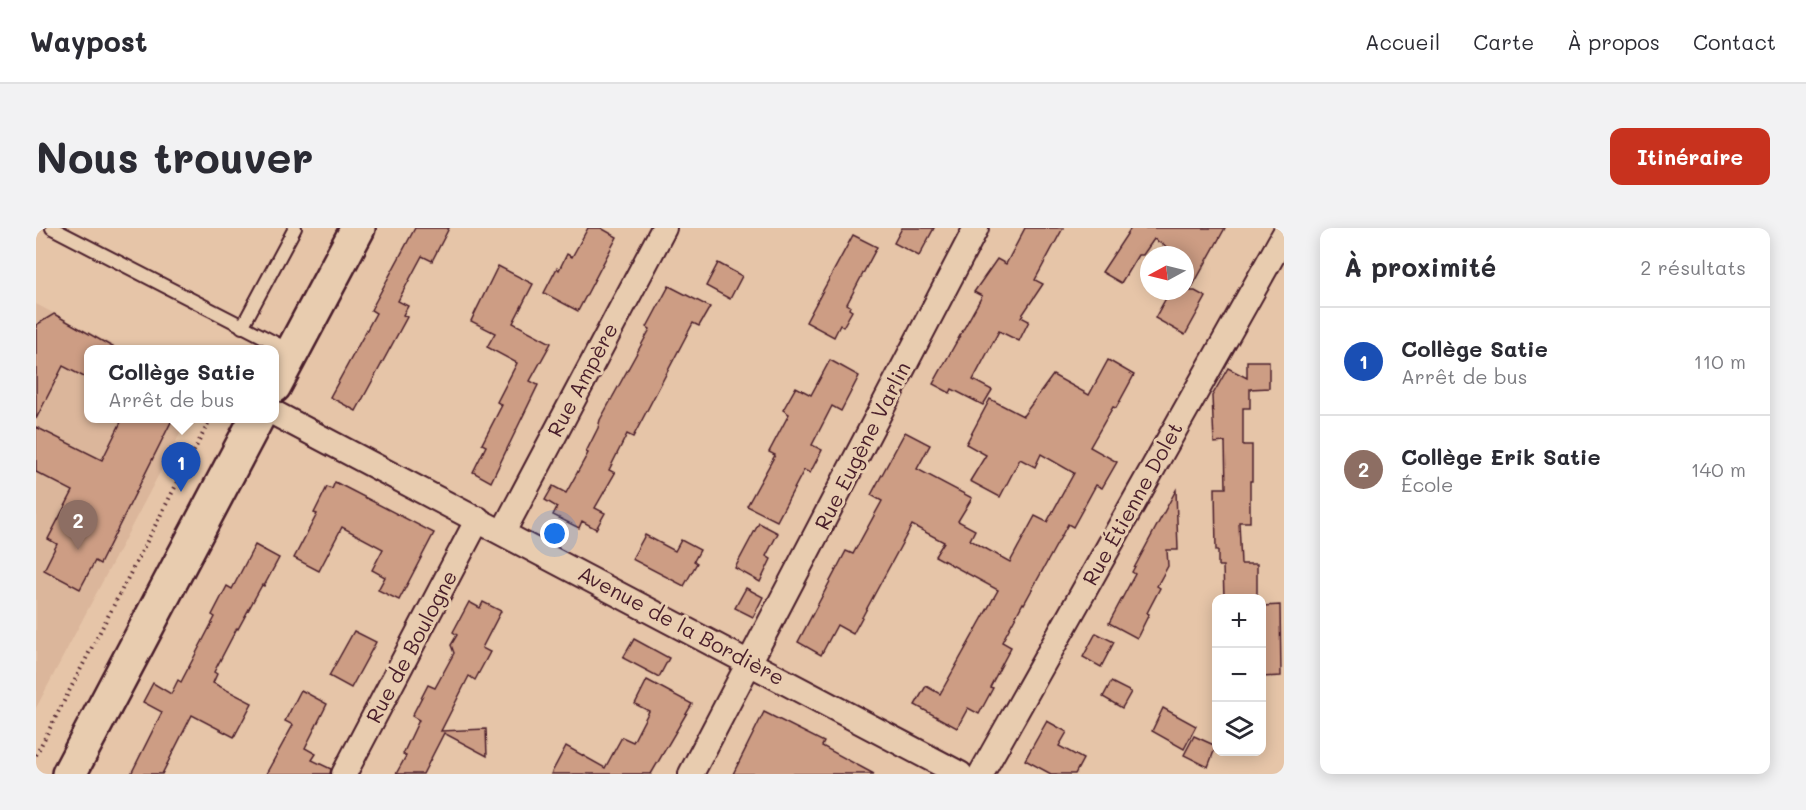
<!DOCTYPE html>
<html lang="fr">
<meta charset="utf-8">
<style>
:root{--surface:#fff;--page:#f2f2f3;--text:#2b2b33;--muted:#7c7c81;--line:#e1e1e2;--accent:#c8321e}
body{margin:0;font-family:Mali,sans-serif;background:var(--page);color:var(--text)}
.controls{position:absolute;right:18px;bottom:18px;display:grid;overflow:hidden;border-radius:12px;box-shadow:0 3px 15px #0003}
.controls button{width:54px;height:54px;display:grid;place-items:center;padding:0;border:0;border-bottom:2px solid var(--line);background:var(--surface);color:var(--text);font:30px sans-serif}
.compass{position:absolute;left:1104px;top:18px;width:54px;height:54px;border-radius:50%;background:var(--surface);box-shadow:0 3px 15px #0003;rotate:263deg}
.you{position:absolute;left:519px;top:306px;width:21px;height:21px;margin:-15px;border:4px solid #fff;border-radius:50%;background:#1a73e8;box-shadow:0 0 0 9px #1a73e833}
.badge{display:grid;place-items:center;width:39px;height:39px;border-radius:50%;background:var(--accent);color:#fff;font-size:20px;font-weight:700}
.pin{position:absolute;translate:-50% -50px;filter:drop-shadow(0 2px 3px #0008)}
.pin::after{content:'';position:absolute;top:32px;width:21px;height:18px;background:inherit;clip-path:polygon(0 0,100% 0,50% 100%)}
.popup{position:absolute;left:48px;top:117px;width:195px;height:78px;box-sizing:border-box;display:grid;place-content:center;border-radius:12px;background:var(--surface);filter:drop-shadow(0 2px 4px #0005);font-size:20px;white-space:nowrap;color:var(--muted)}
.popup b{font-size:22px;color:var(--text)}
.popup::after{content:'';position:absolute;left:50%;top:100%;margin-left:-12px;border:12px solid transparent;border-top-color:var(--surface)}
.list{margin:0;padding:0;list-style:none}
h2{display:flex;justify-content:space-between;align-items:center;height:78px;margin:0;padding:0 24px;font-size:26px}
h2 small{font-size:20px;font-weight:400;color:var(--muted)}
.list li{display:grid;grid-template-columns:39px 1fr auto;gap:18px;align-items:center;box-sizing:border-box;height:108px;padding:0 24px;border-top:2px solid var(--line)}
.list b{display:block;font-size:22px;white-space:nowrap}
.list p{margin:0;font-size:20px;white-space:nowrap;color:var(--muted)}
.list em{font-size:20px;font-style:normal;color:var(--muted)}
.icon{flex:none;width:33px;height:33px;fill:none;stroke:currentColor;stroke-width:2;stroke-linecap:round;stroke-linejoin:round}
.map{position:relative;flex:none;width:1248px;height:546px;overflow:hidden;border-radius:12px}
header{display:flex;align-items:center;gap:36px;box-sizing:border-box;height:84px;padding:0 30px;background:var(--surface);border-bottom:2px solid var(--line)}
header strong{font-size:28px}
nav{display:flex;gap:33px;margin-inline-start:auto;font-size:21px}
.intro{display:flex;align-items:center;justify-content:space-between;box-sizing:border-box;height:144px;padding:0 36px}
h1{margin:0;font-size:42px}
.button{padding:15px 27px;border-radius:12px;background:var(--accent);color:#fff;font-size:21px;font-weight:700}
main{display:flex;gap:36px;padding:0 36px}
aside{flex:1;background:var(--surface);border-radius:12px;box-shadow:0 3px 15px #0003}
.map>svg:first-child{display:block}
.built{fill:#dbb69b}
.building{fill:#cd9d84;stroke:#4a1f2b;stroke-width:1.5}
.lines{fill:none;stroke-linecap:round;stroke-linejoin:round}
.lane-casing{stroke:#4a1f2b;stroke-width:16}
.street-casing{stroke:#4a1f2b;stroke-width:28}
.secondary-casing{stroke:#4a1f2b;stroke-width:38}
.path{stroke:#4a1f2b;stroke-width:4;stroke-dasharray:1.5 4.5;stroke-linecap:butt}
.lane{stroke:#e8ccaf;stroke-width:12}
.street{stroke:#e8ccaf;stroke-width:24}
.secondary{stroke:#e8ccaf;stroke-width:33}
.labels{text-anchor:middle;stroke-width:6;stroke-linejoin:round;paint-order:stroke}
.street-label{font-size:21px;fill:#4a1f2b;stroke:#e8ccaf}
</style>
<header>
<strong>Waypost</strong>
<nav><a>Accueil</a><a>Carte</a><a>À propos</a><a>Contact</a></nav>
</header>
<div class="intro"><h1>Nous trouver</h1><a class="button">Itinéraire</a></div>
<main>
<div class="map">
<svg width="1248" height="546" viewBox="0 0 1248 546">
<rect width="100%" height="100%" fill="#e6c5a8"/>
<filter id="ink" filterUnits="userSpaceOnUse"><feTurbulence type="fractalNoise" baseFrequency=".0167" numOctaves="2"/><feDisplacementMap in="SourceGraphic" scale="12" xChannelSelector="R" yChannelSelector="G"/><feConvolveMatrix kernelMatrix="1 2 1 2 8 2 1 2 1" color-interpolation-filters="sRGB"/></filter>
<g filter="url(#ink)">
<path class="built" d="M0,76L85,121L52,122V190L152,191L0,480Z"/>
<g class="building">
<path d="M379,0H413L396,33L386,28L362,73L372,78L367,87L371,89L320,183L294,169L340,85L335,82Z"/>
<path d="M552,0H565L581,9L542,83L508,65L521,40L523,42L531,26L536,29Z"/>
<path d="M866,0H898L883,28L858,15Z"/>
<path d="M989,0H1027L999,52L1007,56L985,89L993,93L983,113L963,103L937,152L956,162L947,177L916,161L914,165L897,156L946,68L938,64L961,31L970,36Z"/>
<path d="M1095,0H1189L1154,63H1159L1170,69L1149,107L1119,90L1134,63H1149V27H1129L1132,20L1118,11L1107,27H1102L1085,55L1066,44Z"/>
<path d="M817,7L841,19L811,76L814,78L813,81L816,83L807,99L804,97L798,109L770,94Z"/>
<path d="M682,35L706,48L694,71L670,58Z"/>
<path d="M462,38L497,56L477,95L515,115L494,153L502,157L455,254L437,244L450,218L446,216L466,177L461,174L481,135L451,119L459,105L435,93Z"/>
<path d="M633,58L674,79L663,98L657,95L597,209L591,206L573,242L579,245L559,280L569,285L560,301L546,293L543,300L517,287L521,279L509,272L517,258L530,265L552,225L550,224L562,200L564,192L614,101L611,99Z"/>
<path d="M18,86L82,122H52V151L27,138L0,191V97Z"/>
<path d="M794,132L823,148L805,183L796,178L776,217L786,222L774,245L768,242L741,293L711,278L739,227L733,224L753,186L747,182L760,159L775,167Z"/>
<path d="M1072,132L1098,147L1080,180L1077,179L1054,219L1081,234L1066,260L1060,257L1037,299L1032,296L988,376L987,375L966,414L975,419L954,459L957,460L943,486L932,480L921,500L879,477L890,458L904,466L962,362L899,328L908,314L876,297L817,406L801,397L785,427L762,414L810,323L817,326L846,273L835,267L869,204L894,217L881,241L936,270L922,293L939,302L934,312L974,334L999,288L1011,294L1038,245L1005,226L999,239L984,231L964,269L934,253L950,227L930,216L954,171L987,188L1017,147L1053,167Z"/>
<path d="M1211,133H1233V160L1214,161V180H1207V217H1216V253H1214V294H1203L1205,336H1221V370H1188L1187,338H1182V322H1180L1179,260H1190L1189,214L1178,215L1176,168L1192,140L1211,150Z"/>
<path d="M87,190H137L64,336L59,333L44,361L8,342L21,316L12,311L37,263L0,244V199L66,232Z"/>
<path d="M299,254L398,305L363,372L342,362L349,349L336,342L347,321L306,299L283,343L258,330L281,286L278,285L291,259L296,261Z"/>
<path d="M1140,262L1142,322H1131L1132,338L1121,358L1124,360L1111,385L1113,386L1101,410L1073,395L1099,346L1096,344Z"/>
<path d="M723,295L742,305L730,328L735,331L724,354L699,340Z"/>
<path d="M609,307L639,323L645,312L664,322L658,333L661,335L648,358L596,331Z"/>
<path d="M219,317L243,330L228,358L226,357L202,401L201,400L178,444L181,446L177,455L216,475L198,509L156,487L126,546H95L126,484L107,474L117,455L135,466L142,452L145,454L179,389L176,387L191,358L196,361Z"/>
<path d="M710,360L727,369L717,389L699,380Z"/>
<path d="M433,374L444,380L447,374L465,383L446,420L454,424L439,452L433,448L405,503L450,501L451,528L408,505L387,546H360L370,528L367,526L383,492L376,488L392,457L399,460L418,425L415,417L421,407L417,404Z"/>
<path d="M1244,377L1245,448L1226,449V378Z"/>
<path d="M318,403L340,414L315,460L293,448Z"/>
<path d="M1060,405L1078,414L1065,439L1047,429Z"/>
<path d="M598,411L633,430L623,449L587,430Z"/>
<path d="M611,452L656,476L615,546H515L530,518L569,540L586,509L597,514L613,483L599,476Z"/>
<path d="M1075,454L1095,464L1086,480L1067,469Z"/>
<path d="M265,462L291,476L269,520L280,526L276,532L295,541L294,546H230L257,497L249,493Z"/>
<path d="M1127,480L1160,498L1148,521L1116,503Z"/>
<path d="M728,484L788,514L786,518L838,546H697Z"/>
<path d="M1011,493L1031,504L1023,518L1047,531L1039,546H1015L989,532Z"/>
<path d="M1158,508L1180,518L1172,539L1148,527Z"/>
</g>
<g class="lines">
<g class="lane-casing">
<g id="lane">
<path d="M16,0L255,123"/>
<path d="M206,99L259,0"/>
</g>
</g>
<g class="street-casing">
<g id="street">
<path d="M238,185L924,546"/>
<path d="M467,304L628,0"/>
<path d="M308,546L442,291"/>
<path d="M655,546L940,0"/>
<path d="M945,546L1248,7"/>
</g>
</g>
<g class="secondary-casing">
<g id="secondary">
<path d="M238,158L322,0"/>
<path d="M33,546L221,190"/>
</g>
</g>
<path class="path" d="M0,527L175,190"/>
<use href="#lane" class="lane"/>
<use href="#street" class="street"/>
<use href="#secondary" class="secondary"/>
</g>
</g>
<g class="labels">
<g class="street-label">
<text transform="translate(547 152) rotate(-62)" y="7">Rue Ampère</text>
<text transform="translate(827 218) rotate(-63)" y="7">Rue Eugène Varlin</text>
<text transform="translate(1097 276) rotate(-61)" y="7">Rue Étienne Dolet</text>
<text transform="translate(645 398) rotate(28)" y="7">Avenue de la Bordière</text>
<text transform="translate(376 419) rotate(-62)" y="7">Rue de Boulogne</text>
</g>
</g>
</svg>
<div class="controls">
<button>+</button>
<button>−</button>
<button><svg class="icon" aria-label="layers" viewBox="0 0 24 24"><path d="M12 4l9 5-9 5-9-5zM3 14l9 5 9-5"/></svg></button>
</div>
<svg class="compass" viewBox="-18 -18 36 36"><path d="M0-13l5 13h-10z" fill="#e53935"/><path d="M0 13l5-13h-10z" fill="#7c7c81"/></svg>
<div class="you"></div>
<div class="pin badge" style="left:145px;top:264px;background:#1a4fb4">1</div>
<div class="popup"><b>Collège Satie</b>Arrêt de bus</div>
<div class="pin badge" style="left:42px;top:322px;background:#8d6e63">2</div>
</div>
<aside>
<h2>À proximité<small>2 résultats</small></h2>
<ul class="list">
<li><span class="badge" style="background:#1a4fb4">1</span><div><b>Collège Satie</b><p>Arrêt de bus</p></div><em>110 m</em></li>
<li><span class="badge" style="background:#8d6e63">2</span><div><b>Collège Erik Satie</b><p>École</p></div><em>140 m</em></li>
</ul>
</aside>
</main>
